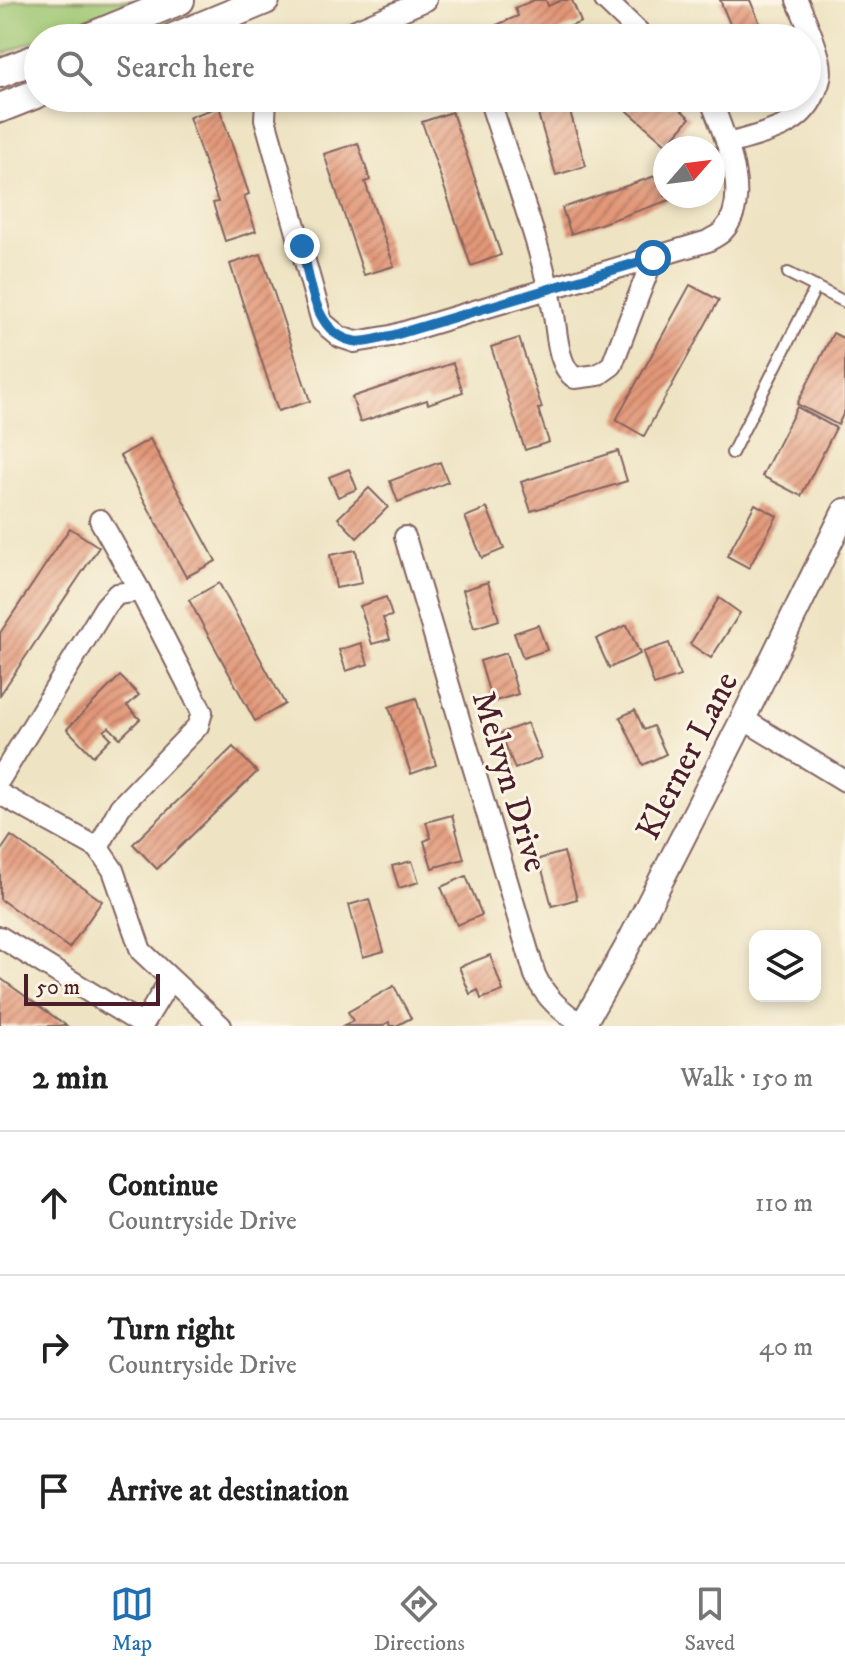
<!DOCTYPE html>
<meta charset="utf-8">
<style>
:root{--surface:#fff;--page:#f2f2f2;--text:#222;--muted:#767676;--line:#e0e0e0;--accent:#1f6fb2}
body{margin:0;font-family:"IM FELL DW Pica",serif;background:var(--page);color:var(--text)}
.controls{position:absolute;right:24px;bottom:24px;display:grid;overflow:hidden;border-radius:16px;box-shadow:0 4px 12px #0003}
.controls button{width:72px;height:72px;display:grid;place-items:center;padding:0;border:0;border-bottom:2px solid var(--line);background:var(--surface);color:var(--text);font:40px sans-serif}
.compass{position:absolute;left:653px;top:136px;width:72px;height:72px;border-radius:50%;background:var(--surface);box-shadow:0 4px 12px #0003;rotate:62deg}
.scale{position:absolute;left:24px;bottom:20px;width:136px;box-sizing:border-box;padding-left:8px;border:4px solid #4a1f2b;border-top:0;font-size:22px;line-height:28px;white-space:nowrap;color:#4a1f2b;-webkit-text-stroke:6px #fcf5e5;paint-order:stroke}
.stop{position:absolute;width:24px;height:24px;margin:-18px;border:6px solid #1f6fb2;border-radius:50%;background:#fff}
.stop.end{background:#1f6fb2;border-color:#fff;box-shadow:0 2px 8px #0008}
.list{margin:0;padding:0;list-style:none}
h2{display:flex;justify-content:space-between;align-items:center;height:104px;margin:0;padding:0 32px;font-size:34px}
h2 small{font-size:26px;font-weight:400;color:var(--muted)}
.list li{display:grid;grid-template-columns:52px 1fr auto;gap:24px;align-items:center;box-sizing:border-box;height:144px;padding:0 32px;border-top:2px solid var(--line)}
.list b{display:block;font-size:30px;white-space:nowrap}
.list p{margin:0;font-size:26px;white-space:nowrap;color:var(--muted)}
.list em{font-size:26px;font-style:normal;color:var(--muted)}
.icon{flex:none;width:44px;height:44px;fill:none;stroke:currentColor;stroke-width:2;stroke-linecap:round;stroke-linejoin:round}
.map{position:relative;flex:none;width:845px;height:1026px;overflow:hidden}
.search{position:absolute;background:var(--surface);box-shadow:0 4px 12px #0003;left:24px;right:24px;top:24px;height:88px;display:flex;align-items:center;gap:20px;box-sizing:border-box;padding:0 28px;border-radius:44px;color:var(--muted);font-size:30px}
.sheet{height:536px;background:var(--surface)}
nav{display:flex;justify-content:space-around;align-items:center;box-sizing:border-box;height:112px;border-top:2px solid var(--line);background:var(--surface);font-size:22px;color:var(--muted)}
nav a{display:grid;justify-items:center;gap:4px}
nav .on{color:var(--accent)}
.map>svg:first-child{display:block}
.green{fill:#9ec671;stroke:#74724e;stroke-width:2}
.building{fill:url(#building-hatch)}
.lines{fill:none;stroke-linecap:round;stroke-linejoin:round}
.service-casing{stroke:#836460;stroke-width:14}
.minor-casing{stroke:#836460;stroke-width:24}
.tertiary-casing{stroke:#836460;stroke-width:28}
.secondary-casing{stroke:#836460;stroke-width:32}
.service{stroke:#fff;stroke-width:10}
.minor{stroke:#fff;stroke-width:20}
.tertiary{stroke:#fff;stroke-width:24}
.secondary{stroke:#fff;stroke-width:28}
.route{stroke:#1f6fb2;stroke-width:10}
.labels{text-anchor:middle;stroke-width:6;stroke-linejoin:round;paint-order:stroke}
.street-label{font-size:34px;fill:#4a1f2b;stroke:#fcf5e5}
</style>
<div class="map">
<svg width="845" height="1026" viewBox="0 0 845 1026">
<defs>
<pattern id="building-hatch" width="6" height="6" patternUnits="userSpaceOnUse" patternTransform="scale(2)"><rect width="6" height="6" fill="#e29778"/><path d="M-1 1l2-2M0 6l6-6M5 7l2-2" fill="none" stroke="#b97b63"/></pattern>
</defs>
<rect width="100%" height="100%" fill="#fcf5e5"/>
<filter id="ink" filterUnits="userSpaceOnUse"><feTurbulence type="fractalNoise" baseFrequency=".0125" numOctaves="2"/><feDisplacementMap in="SourceGraphic" scale="16" xChannelSelector="R" yChannelSelector="G"/><feConvolveMatrix kernelMatrix="1 2 1 2 8 2 1 2 1" color-interpolation-filters="sRGB"/></filter>
<filter id="wash" filterUnits="userSpaceOnUse"><feTurbulence type="fractalNoise" baseFrequency=".006" numOctaves="4" result="noise"/><feDisplacementMap in="SourceGraphic" scale="32" xChannelSelector="R" yChannelSelector="G"/><feGaussianBlur stdDeviation="1.8" result="paint"/><feColorMatrix in="noise" values="0 0 0 0 0 0 0 0 0 0 0 0 0 0 0 0 0 1.4 0 .05"/><feComposite in="paint" operator="in"/></filter>
<g filter="url(#wash)">
<rect width="100%" height="100%" fill="#eee3c2"/>
<path class="green" d="M15,0H133L0,55V8Z"/>
<g id="blocks">
<g class="building">
<path d="M534,0H546L548,6L562,0H572L581,22L559,31L562,38H499L494,26L518,16L515,8Z"/>
<path d="M720,0H750L766,38H725L734,34Z"/>
<path d="M335,98H364L339,108Z"/>
<path d="M539,98H566L586,166L556,175L534,100Z"/>
<path d="M613,98H667L690,118L667,145Z"/>
<path d="M219,107L249,194L244,196L256,231L225,241L213,203L218,202L189,117Z"/>
<path d="M452,112L501,255L471,266L422,122Z"/>
<path d="M358,143L370,180L365,182L394,266L364,275L324,154Z"/>
<path d="M664,173L665,196H672L673,199L571,234L562,208Z"/>
<path d="M261,254L310,401L278,411L230,264Z"/>
<path d="M690,285L719,300L644,436L616,420Z"/>
<path d="M833,333L845,339V410L838,425L797,404Z"/>
<path d="M519,338L542,408L538,409L549,442L525,450L491,347Z"/>
<path d="M453,363L463,392L428,404L427,400L360,422L352,397Z"/>
<path d="M797,407L836,428L801,496L762,476Z"/>
<path d="M150,439L216,561L186,577L120,456Z"/>
<path d="M618,451L627,481L531,511L521,482Z"/>
<path d="M440,462L448,482L398,502L390,481Z"/>
<path d="M349,469L357,489L338,497L329,477Z"/>
<path d="M369,488L388,507L357,538L338,518Z"/>
<path d="M755,504L777,516L749,568L727,556Z"/>
<path d="M487,508L504,549L482,558L465,517Z"/>
<path d="M70,528L99,547L0,695V633Z"/>
<path d="M356,550L362,583L336,588L330,555Z"/>
<path d="M488,582L499,620L474,628L463,590Z"/>
<path d="M219,583L285,704L255,721L189,600Z"/>
<path d="M386,597L392,616L383,618L390,639L372,644L360,606Z"/>
<path d="M719,598L740,613L711,658L690,644Z"/>
<path d="M538,625L547,650L523,658L514,633Z"/>
<path d="M627,625L640,654L609,668L596,639Z"/>
<path d="M361,643L368,664L346,671L339,650Z"/>
<path d="M669,643L680,676L654,685L643,652Z"/>
<path d="M506,653L518,694L492,702L480,661Z"/>
<path d="M120,676L139,695L127,706L140,719L120,738L109,727L104,731L111,738L93,756L67,729Z"/>
<path d="M416,698L436,765L411,774L389,707Z"/>
<path d="M635,710L644,730L653,726L666,754L643,765L620,717Z"/>
<path d="M527,723L541,758L515,769L501,733Z"/>
<path d="M233,747L257,772L157,869L133,844Z"/>
<path d="M452,815L464,859L432,868L424,841L431,838L426,822Z"/>
<path d="M11,836L102,901L69,948L0,899V852Z"/>
<path d="M564,852L577,899L552,906L539,859Z"/>
<path d="M412,861L419,882L399,888L392,866Z"/>
<path d="M466,876L482,915L457,925L441,887Z"/>
<path d="M369,899L384,951L363,957L349,905Z"/>
<path d="M490,955L503,991L481,999L478,990L470,994L459,967Z"/>
<path d="M0,978L67,1026H0Z"/>
<path d="M394,986L411,1018L396,1026H391L389,1022L382,1026H344L353,1021L348,1012Z"/>
</g>
</g>
</g>
<g filter="url(#ink)">
<use href="#blocks" fill-opacity="0" stroke="#836460" stroke-width="2"/>
<g class="lines">
<g class="service-casing">
<g id="service">
<path d="M788,273L845,302"/>
<path d="M732,453L816,287"/>
</g>
</g>
<g class="minor-casing">
<g id="minor">
<path d="M605,0L645,38"/>
<path d="M337,38L426,0"/>
<path d="M266,98L265,119L322,322L340,337L355,342L391,336L708,241C712,238 720,235 723,231C754,198 723,132 710,98"/>
<path d="M490,101C512,172 541,243 554,315C557,334 558,367 575,378L598,375L612,365L653,258"/>
<path d="M728,144C764,133 804,128 817,88C821,79 822,68 819,58C814,38 805,19 797,0"/>
<path d="M405,537L535,975C546,999 561,1010 583,1026"/>
<path d="M743,719L845,781"/>
<path d="M0,779L105,607L117,594L140,591"/>
<path d="M0,794L98,848L113,870L141,951L221,1026"/>
<path d="M98,848L120,807L198,726L202,712L140,591L100,520"/>
<path d="M0,937L143,1025"/>
<path d="M142,1026L170,980"/>
</g>
</g>
<g class="tertiary-casing">
<path id="tertiary" d="M582,1026L626,949L743,719L845,511"/>
</g>
<g class="secondary-casing">
<g id="secondary">
<path d="M88,38L180,0"/>
<path d="M173,38L265,0"/>
<path d="M0,73L38,58"/>
<path d="M0,108L38,93"/>
</g>
</g>
<use href="#service" class="service"/>
<use href="#minor" class="minor"/>
<use href="#tertiary" class="tertiary"/>
<use href="#secondary" class="secondary"/>
</g>
</g>
<g class="lines" filter="url(#ink)">
<path class="route" d="M302,246C310,278 313,333 353,341C364,344 380,338 391,336L653,258"/>
</g>
<g class="labels">
<g class="street-label">
<text transform="translate(686 755) rotate(-63)" y="12">Klerner Lane</text>
<text transform="translate(511 781) rotate(73)" y="12">Melvyn Drive</text>
</g>
</g>
</svg>
<div class="controls">
<button><svg class="icon" aria-label="layers" viewBox="0 0 24 24"><path d="M12 4l9 5-9 5-9-5zM3 14l9 5 9-5"/></svg></button>
</div>
<svg class="compass" viewBox="-18 -18 36 36"><path d="M0-13l5 13h-10z" fill="#e53935"/><path d="M0 13l5-13h-10z" fill="#767676"/></svg>
<div class="scale">50 m</div>
<div class="stop" style="left:653px;top:258px"></div>
<div class="stop end" style="left:302px;top:246px"></div>
<div class="search"><svg class="icon" aria-label="search" viewBox="0 0 24 24"><circle cx="10" cy="10" r="6"/><path d="M15 15l6 6"/></svg>Search here</div>
</div>
<section class="sheet">
<h2>2 min<small>Walk · 150 m</small></h2>
<ul class="list">
<li><svg class="icon" aria-label="ahead" viewBox="0 0 24 24"><path d="M12 20V5M6 11l6-6 6 6"/></svg><div><b>Continue</b><p>Countryside Drive</p></div><em>110 m</em></li>
<li><svg class="icon" aria-label="right" viewBox="0 0 24 24"><path d="M7 20v-9h11M14 6l5 5-5 5"/></svg><div><b>Turn right</b><p>Countryside Drive</p></div><em>40 m</em></li>
<li><svg class="icon" aria-label="arrive" viewBox="0 0 24 24"><path d="M6 21V4h12l-3 4 3 4H6"/></svg><div><b>Arrive at destination</b></div></li>
</ul>
</section>
<nav>
<a class="on"><svg class="icon" aria-label="map" viewBox="0 0 24 24"><path d="M3 6l6-2 6 2 6-2v14l-6 2-6-2-6 2zM9 4v14M15 6v14"/></svg>Map</a>
<a><svg class="icon" aria-label="directions" viewBox="0 0 24 24"><path d="M12 3l9 9-9 9-9-9zM9 14v-3h6M13 9l2 2-2 2"/></svg>Directions</a>
<a><svg class="icon" aria-label="saved" viewBox="0 0 24 24"><path d="M7 4h10v16l-5-4-5 4z"/></svg>Saved</a>
</nav>
